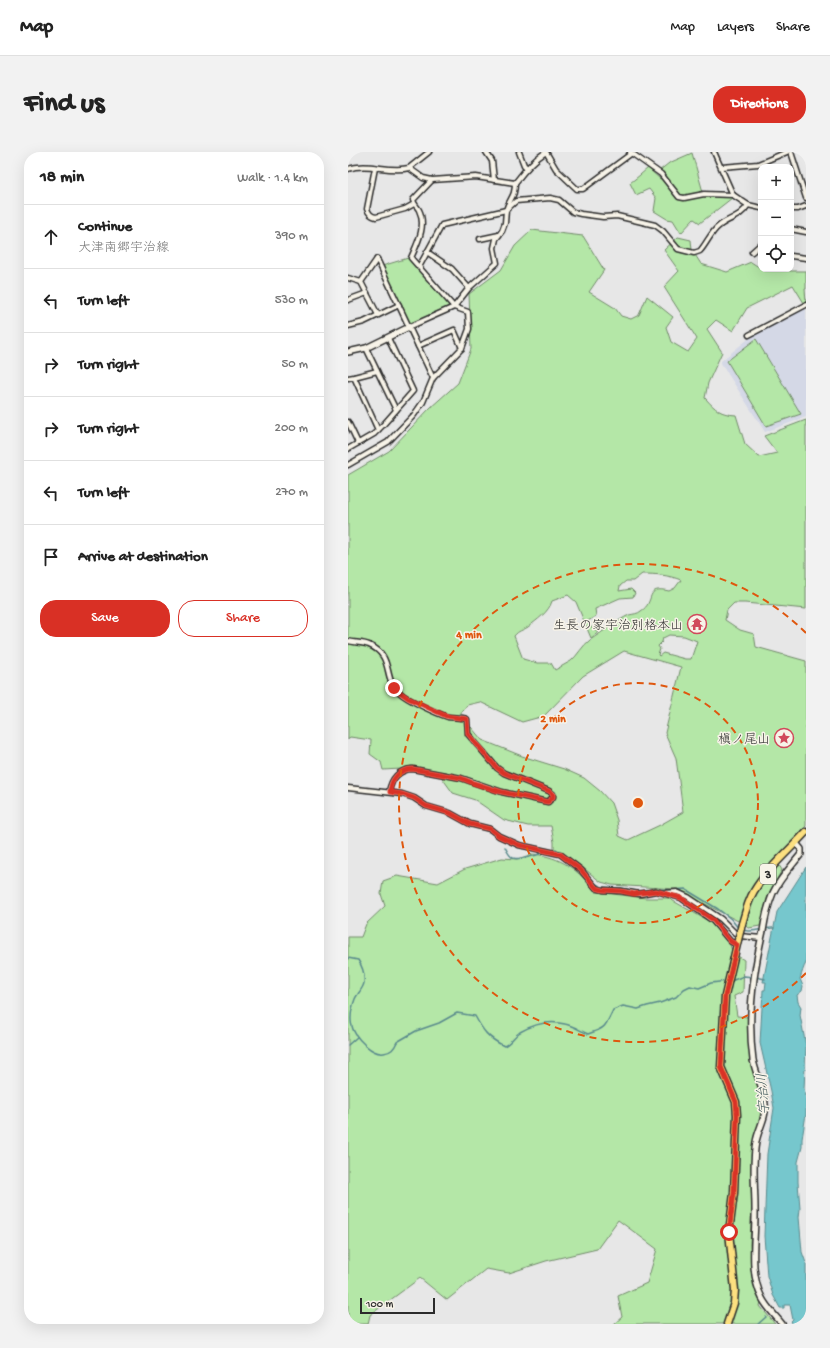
<!DOCTYPE html>
<meta charset="utf-8">
<style>
:root{--surface:#fff;--page:#f2f2f2;--text:#222;--muted:#767676;--line:#e0e0e0;--accent:#d93025}
body{margin:0;font-family:"Gochi Hand","Klee One",sans-serif;background:var(--page);color:var(--text)}
.controls{position:absolute;right:12px;top:12px;display:grid;overflow:hidden;border-radius:8px;box-shadow:0 4px 16px #0002}
.controls button{width:36px;height:36px;display:grid;place-items:center;padding:0;border:0;border-bottom:1px solid var(--line);background:var(--surface);color:var(--text);font:20px sans-serif}
.scale{position:absolute;left:12px;bottom:10px;width:75px;box-sizing:border-box;padding-left:4px;border:2px solid #2b2b2b;border-top:0;font-size:11px;line-height:14px;white-space:nowrap;color:#2b2b2b;-webkit-text-stroke:3px #f7f3e8;paint-order:stroke}
.stop{position:absolute;width:12px;height:12px;margin:-9px;border:3px solid #d93025;border-radius:50%;background:#fff}
.stop.end{background:#d93025;border-color:#fff;box-shadow:0 1px 4px #0008}
.list{margin:0;padding:0;list-style:none}
h2{display:flex;justify-content:space-between;align-items:center;height:52px;margin:0;padding:0 16px;font-size:17px}
h2 small{font-size:13px;font-weight:400;color:var(--muted)}
.list li{display:grid;grid-template-columns:26px 1fr auto;gap:12px;align-items:center;box-sizing:border-box;height:64px;padding:0 16px;border-top:1px solid var(--line)}
.list b{display:block;font-size:15px;white-space:nowrap}
.list p{margin:0;font-size:13px;white-space:nowrap;color:var(--muted)}
.list em{font-size:13px;font-style:normal;color:var(--muted)}
.actions{display:flex;gap:8px;padding:12px 16px}
.actions a{flex:1;padding:9px 0;border:1px solid var(--accent);border-radius:16px;text-align:center;font-size:14px;color:var(--accent)}
.actions .main{background:var(--accent);color:#fff}
.icon{flex:none;width:22px;height:22px;fill:none;stroke:currentColor;stroke-width:2;stroke-linecap:round;stroke-linejoin:round}
.map{position:relative;flex:none;width:458px;height:1172px;overflow:hidden;border-radius:16px}
header{display:flex;align-items:center;gap:24px;box-sizing:border-box;height:56px;padding:0 20px;background:var(--surface);border-bottom:1px solid var(--line)}
header strong{font-size:19px}
nav{display:flex;gap:22px;margin-inline-start:auto;font-size:14px}
.intro{display:flex;align-items:center;justify-content:space-between;box-sizing:border-box;height:96px;padding:0 24px}
h1{margin:0;font-size:28px}
.button{padding:10px 18px;border-radius:16px;background:var(--accent);color:#fff;font-size:14px;font-weight:700}
main{display:flex;gap:24px;padding:0 24px}
aside{flex:1;background:var(--surface);border-radius:16px;box-shadow:0 4px 16px #0002}
.map>svg:first-child{display:block}
.built{fill:#d4d8e6}
.green{fill:#b4e7a7;stroke:#708969;fill-rule:evenodd}
.water{fill:#76c7cd;stroke:#58898c}
.lines{fill:none;stroke-linecap:round;stroke-linejoin:round}
.stream{stroke:#58898c;stroke-width:1.5}
.minor-casing{stroke:#2b2b2b;stroke-width:7}
.tertiary-casing{stroke:#2b2b2b;stroke-width:8}
.primary-casing{stroke:#2b2b2b;stroke-width:9}
.minor{stroke:#f7f3e8;stroke-width:4}
.tertiary{stroke:#f7f3e8;stroke-width:5}
.primary{stroke:#fce080;stroke-width:6}
.primary-bridge-casing{stroke:#2b2b2b;stroke-width:9;stroke-linecap:butt}
.primary-bridge{stroke:#fce080;stroke-width:6}
.route{stroke:#d93025;stroke-width:5}
.ring{fill:none;stroke:#df570e;stroke-width:2;stroke-dasharray:7 5}
.labels{text-anchor:middle;stroke-width:3;stroke-linejoin:round;paint-order:stroke}
.shield{fill:#f7f3e8;stroke:#686764;stroke-width:1}
.shield-label{font-size:12px;font-weight:bold;fill:#2b2b2b}
.poi-label{font-size:13px;fill:#2b2b2b;stroke:#f7f3e8;text-anchor:end}
.water-label{font-size:14px;font-style:italic;fill:#425a5c;stroke:#f7f3e8}
.centre{fill:#df570e;stroke:#f7f3e8;stroke-width:2}
.ring-label{font-size:12px;text-anchor:middle;font-weight:bold;fill:#df570e;stroke:#f7f3e8;stroke-width:3;stroke-linejoin:round;paint-order:stroke}
</style>
<header>
<strong>Map</strong>
<nav><a>Map</a><a>Layers</a><a>Share</a></nav>
</header>
<div class="intro"><h1>Find us</h1><a class="button">Directions</a></div>
<main>
<aside>
<h2>18 min<small>Walk · 1.4 km</small></h2>
<ul class="list">
<li><svg class="icon" aria-label="ahead" viewBox="0 0 24 24"><path d="M12 20V5M6 11l6-6 6 6"/></svg><div><b>Continue</b><p>大津南郷宇治線</p></div><em>390 m</em></li>
<li><svg class="icon" aria-label="left" viewBox="0 0 24 24"><path d="M17 20v-9H6M10 6l-5 5 5 5"/></svg><div><b>Turn left</b></div><em>530 m</em></li>
<li><svg class="icon" aria-label="right" viewBox="0 0 24 24"><path d="M7 20v-9h11M14 6l5 5-5 5"/></svg><div><b>Turn right</b></div><em>50 m</em></li>
<li><svg class="icon" aria-label="right" viewBox="0 0 24 24"><path d="M7 20v-9h11M14 6l5 5-5 5"/></svg><div><b>Turn right</b></div><em>200 m</em></li>
<li><svg class="icon" aria-label="left" viewBox="0 0 24 24"><path d="M17 20v-9H6M10 6l-5 5 5 5"/></svg><div><b>Turn left</b></div><em>270 m</em></li>
<li><svg class="icon" aria-label="arrive" viewBox="0 0 24 24"><path d="M6 21V4h12l-3 4 3 4H6"/></svg><div><b>Arrive at destination</b></div></li>
</ul>
<div class="actions"><a class="main">Save</a><a>Share</a></div>
</aside>
<div class="map">
<svg width="458" height="1172" viewBox="0 0 458 1172">
<rect width="100%" height="100%" fill="#e7e7e7"/>
<filter id="ink" filterUnits="userSpaceOnUse"><feTurbulence type="fractalNoise" baseFrequency=".025" numOctaves="2"/><feDisplacementMap in="SourceGraphic" scale="8" xChannelSelector="R" yChannelSelector="G"/><feConvolveMatrix kernelMatrix="1 2 1 2 8 2 1 2 1" color-interpolation-filters="sRGB"/></filter>
<g filter="url(#ink)">
<path class="built" d="M458,156V265L417,280L373,211V209L404,184Z"/>
<g class="green">
<path d="M344,1L355,40L334,44H331L311,19L321,11Z"/>
<path d="M300,16L312,27L314,26L329,45L356,44L381,45L384,46L352,71L346,67L333,81L325,68L319,67L306,59L308,46L301,37L288,43L282,31L292,23Z"/>
<path d="M184,78L235,84L256,118L241,140L267,156L273,164L283,167L291,163L299,144L325,165L318,175L323,190L340,200L349,187L316,135L331,119L316,98L330,85L343,88L344,98L353,112L379,120L403,110L417,119H458V137H457L458,150L456,151L445,133L399,156L385,179L368,168L359,177L374,200L360,231L357,246C368,258 372,262 388,263L397,292L411,305L429,301L416,284L458,268V457L397,451H386L379,458L377,468L392,478L406,482L408,495L458,509V674L428,708L434,718L420,743L412,774L401,776L390,769L328,737L264,733L253,730L228,710L206,698V690L203,674H180L156,668L127,648L105,641L89,619L63,614L53,617L35,618L33,610L22,602L23,588L2,585L0,588V323L41,299L82,256L110,231L123,197L121,142L153,118L167,94ZM294,422C308,422 320,423 333,428L327,436L321,439C296,433 308,450 293,459C290,462 285,462 281,463C270,468 253,481 242,488C234,494 230,503 223,509C218,512 212,515 207,518L203,511H189L175,507L166,484C171,478 174,479 180,475C189,468 201,460 204,449L220,443L228,450L243,486L251,480L242,474L240,469L248,464L247,457L272,446L285,445L287,441L283,437L271,439L272,434L278,429H285ZM321,483L336,484L349,489L343,507H337L315,501L311,504L310,503L312,497L310,494L314,490L315,486ZM276,499L333,515L317,581L328,606L335,660L312,673L280,688L271,684L269,668L263,651L252,639L236,626L216,617L174,604L134,588L112,562L119,553L132,550L174,570L196,564L235,524Z"/>
<path d="M60,106L104,154L63,172L61,171L34,114Z"/>
<path d="M408,187L453,262L418,274L379,209Z"/>
<path d="M185,702C214,705 230,718 248,740L298,746H320L362,770L382,793L385,801L396,808L395,840L386,844L389,864L401,865L414,952L406,999L402,1092L406,1131L414,1145L412,1154L427,1172H266L274,1165L270,1144L299,1131L309,1097L270,1068L249,1097L198,1109L161,1121L138,1117L99,1148L72,1126L22,1163L20,1172H0V785H13L18,772L37,754L33,742L35,729L49,724L90,731L117,717L154,706L169,707Z"/>
</g>
<path class="water" d="M458,715V811C455,816 454,821 452,827L455,834L454,839L449,843L450,850L453,855L452,863L458,894L456,937L458,945V962L454,987V995L450,1010V1030L452,1057L451,1065L454,1100L458,1111V1172H445L443,1170L445,1168L442,1153H436V1156H432L425,1143L419,1124L416,1084L419,1002L426,956L423,939L412,891L415,838H417L418,830H415L429,760Z"/>
<g class="lines">
<g class="stream">
<path d="M157,695C159,699 161,704 165,706C173,708 187,704 194,701"/>
<path d="M208,697L232,714L248,732L254,735L274,736L287,739L308,737L323,738L337,737L370,757L383,767L391,777"/>
<path d="M395,778C406,782 415,775 426,776"/>
<path d="M0,806L10,808C14,814 17,823 16,831C15,837 9,842 7,847C0,866 1,879 17,893C22,897 28,902 36,901C43,900 46,897 49,890L68,879L91,871L109,861L127,864C135,879 140,886 156,894C163,891 166,884 172,880C186,872 201,868 217,872C224,873 233,879 240,882C258,876 257,875 265,858L275,854L290,857L299,854L312,851L328,845L336,837L342,834L351,836L363,831L379,829"/>
<path d="M408,825L417,827"/>
<path d="M383,829L396,824L405,825"/>
<path d="M0,893L9,885"/>
<path d="M410,1172L418,1165"/>
</g>
<g class="minor-casing">
<g id="minor">
<path d="M138,0L144,9L146,28"/>
<path d="M171,0L176,13L179,16"/>
<path d="M198,0L208,17L229,37H235L284,1"/>
<path d="M282,0L313,22L331,45L336,46L356,42L385,43L400,53L413,56"/>
<path d="M366,0L385,43"/>
<path d="M443,0L458,46"/>
<path d="M374,15L410,12L439,0"/>
<path d="M27,16L19,57C21,62 23,64 28,65L57,57L66,52"/>
<path d="M61,16L81,0"/>
<path d="M0,17C20,10 41,21 61,16L75,26L84,28L128,25L167,31C176,19 185,8 198,0"/>
<path d="M84,28L65,48C66,53 69,54 71,58C79,74 69,92 63,106L106,155L120,160L121,177L114,196"/>
<path d="M443,57H450L458,54"/>
<path d="M443,77L458,80"/>
<path d="M132,87L151,83"/>
<path d="M79,100L104,117L121,136"/>
<path d="M404,100L413,92"/>
<path d="M443,104L458,106"/>
<path d="M29,107L85,226"/>
<path d="M29,107L13,130L30,163"/>
<path d="M71,115L94,73L158,58C162,45 167,46 167,31"/>
<path d="M0,126L13,130"/>
<path d="M0,148L19,141"/>
<path d="M0,174L16,170L51,153"/>
<path d="M61,175L106,155L121,136L149,111L146,96L148,87L154,79L157,71L158,58L168,49L202,46L211,48L225,60L233,62L255,65L269,64L307,73L315,79L330,97L346,101L352,99C359,91 363,80 371,74C381,66 393,65 400,53"/>
<path d="M401,183L458,153"/>
<path d="M18,196L48,258"/>
<path d="M6,225L30,278"/>
<path d="M0,226L6,225L29,219"/>
<path d="M0,270L10,291"/>
<path d="M0,297L26,282L35,273L65,239L40,186"/>
<path d="M0,313L40,290L66,263L75,250L85,226L114,196L106,178L70,194"/>
<path d="M0,489C7,491 14,490 21,493C47,504 34,527 51,540C61,549 88,561 100,565C106,566 113,565 119,567L120,582L149,616L156,621L201,639L205,642V645L200,650L195,649L154,640L113,626L65,617C51,617 43,627 41,640"/>
<path d="M0,636L54,642L66,646L78,654L102,661L122,672L142,677L151,684L171,693L212,702L233,718L248,736L255,738L273,739L292,742L308,739L333,746L365,769L382,789L389,793"/>
<path d="M317,741L329,740L340,745L373,767L387,781L392,784L413,786"/>
</g>
</g>
<g class="tertiary-casing">
<g id="tertiary">
<path d="M0,200L18,196L61,175"/>
<path d="M434,1172C427,1163 419,1156 414,1146C400,1118 408,1086 407,1056C407,1035 404,1011 408,990C410,977 419,965 417,952C416,937 408,923 405,908C399,865 405,821 415,779C417,766 420,753 425,741C432,726 443,715 453,702V697L448,691"/>
</g>
</g>
<g class="primary-casing">
<g id="primary">
<path d="M394,772C397,761 400,749 406,739C419,717 441,699 458,680"/>
<path d="M379,1172L386,1151L387,1138L381,1080L386,1041L389,963L388,950L373,915L377,844L390,788"/>
</g>
</g>
<use href="#minor" class="minor"/>
<use href="#tertiary" class="tertiary"/>
<use href="#primary" class="primary"/>
<g class="primary-bridge-casing">
<path id="primary-bridge" d="M390,788L394,772"/>
</g>
<use href="#primary-bridge" class="primary-bridge"/>
</g>
</g>
<g class="lines" filter="url(#ink)">
<path class="route" d="M46,536L60,546L98,564L119,567L120,582L149,616L156,621L201,639L205,642V645L200,650L195,649L154,640L125,631L113,626L65,617C51,617 43,627 42,640L54,642L66,646L78,654L102,661L122,672L142,677L151,684L171,693L212,702L233,718L248,736L255,738L273,739L286,742L308,739L333,746L365,768L382,789L389,793L377,844L373,915L388,950L389,963L386,1041L381,1080"/>
</g>
<g class="ring">
<circle cx="290" cy="651" r="120"/>
<path d="M458 821A239 239 0 1 1 458 481"/>
</g>
<defs>
<g id="temple-ring" transform="scale(1)"><circle r="9.5" fill="#f7f3e8" stroke="#d1495b" stroke-width="1.5"/><path d="M0-6L5-2H3V0L6.5 2.5H4V6H1.5V3h-3V6H-4V2.5H-6.5L-3 0V-2H-5Z" fill="#d1495b"/></g>
<g id="sight-ring" transform="scale(1)"><circle r="9.5" fill="#f7f3e8" stroke="#d1495b" stroke-width="1.5"/><path d="M0-6L1.8-2.2L6-1.7L2.9 1.2L3.7 5.4L0 3.3L-3.7 5.4L-2.9 1.2L-6-1.7L-1.8-2.2Z" fill="#d1495b"/></g>
</defs>
<g fill-rule="evenodd">
<use href="#temple-ring" x="349" y="472"/>
<use href="#sight-ring" x="436" y="586"/>
</g>
<g class="labels">
<rect class="shield" x="412" y="712" width="16" height="20" rx="3"/>
<g class="shield-label">
<text x="420" y="726">3</text>
</g>
<g class="poi-label">
<text x="335" y="477">生長の家宇治別格本山</text>
<text x="422" y="591">槇ノ尾山</text>
</g>
<g class="water-label">
<text transform="translate(414 942) rotate(-94)" y="5">宇治川</text>
</g>
</g>
<circle cx="290" cy="651" r="6" class="centre"/>
<g class="ring-label">
<text x="121" y="486">4 min</text>
<text x="205" y="570">2 min</text>
</g>
</svg>
<div class="controls">
<button>+</button>
<button>−</button>
<button><svg class="icon" aria-label="locate" viewBox="0 0 24 24"><circle cx="12" cy="12" r="6"/><path d="M12 2v4M12 18v4M2 12h4M18 12h4"/></svg></button>
</div>
<div class="scale">100 m</div>
<div class="stop" style="left:381px;top:1080px"></div>
<div class="stop end" style="left:46px;top:536px"></div>
</div>
</main>
